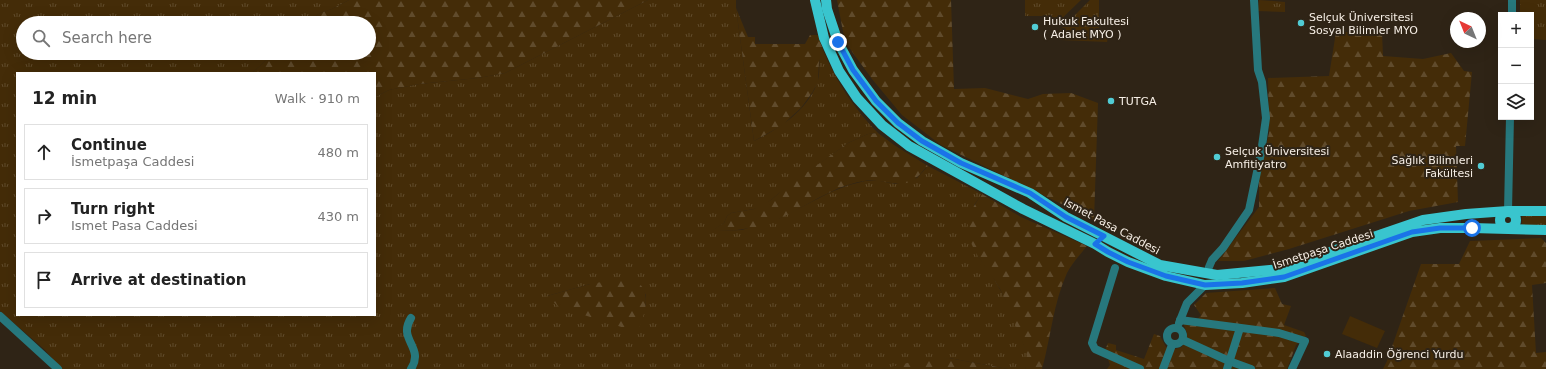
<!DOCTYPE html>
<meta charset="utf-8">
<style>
:root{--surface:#fff;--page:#f2f2f2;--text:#222;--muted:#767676;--line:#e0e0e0}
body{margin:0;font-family:"DejaVu Sans",sans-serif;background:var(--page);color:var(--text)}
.controls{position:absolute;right:12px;top:12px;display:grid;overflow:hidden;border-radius:0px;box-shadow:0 4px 16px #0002}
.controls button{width:36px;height:36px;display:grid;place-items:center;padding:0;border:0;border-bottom:1px solid var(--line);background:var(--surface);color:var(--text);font:20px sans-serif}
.compass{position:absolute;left:1450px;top:12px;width:36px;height:36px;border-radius:50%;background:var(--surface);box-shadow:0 4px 16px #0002;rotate:317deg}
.stop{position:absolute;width:12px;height:12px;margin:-9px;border:3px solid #1a73e8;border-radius:50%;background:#fff}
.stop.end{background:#1a73e8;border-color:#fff;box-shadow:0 1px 4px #0008}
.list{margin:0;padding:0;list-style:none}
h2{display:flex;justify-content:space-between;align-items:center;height:52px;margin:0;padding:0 16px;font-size:17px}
h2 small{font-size:13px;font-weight:400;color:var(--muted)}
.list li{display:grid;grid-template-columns:26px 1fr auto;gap:12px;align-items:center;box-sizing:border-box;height:56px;margin:0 8px 8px;padding:0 8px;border:1px solid var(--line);border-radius:0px}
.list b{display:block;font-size:15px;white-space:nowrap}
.list p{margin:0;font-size:13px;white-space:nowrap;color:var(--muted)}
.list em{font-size:13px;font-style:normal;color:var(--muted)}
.icon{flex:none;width:22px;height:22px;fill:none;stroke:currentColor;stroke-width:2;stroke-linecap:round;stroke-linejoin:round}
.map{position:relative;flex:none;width:1546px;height:369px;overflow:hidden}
.search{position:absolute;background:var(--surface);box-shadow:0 4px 16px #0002;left:16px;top:16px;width:360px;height:44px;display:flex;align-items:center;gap:10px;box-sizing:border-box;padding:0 14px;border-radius:22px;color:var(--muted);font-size:15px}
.panel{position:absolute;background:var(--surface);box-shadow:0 4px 16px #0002;left:16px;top:72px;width:360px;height:244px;border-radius:0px}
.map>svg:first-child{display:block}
.grass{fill:url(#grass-tufts);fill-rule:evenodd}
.forest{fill:url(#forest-firs)}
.pitch{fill:#442c08}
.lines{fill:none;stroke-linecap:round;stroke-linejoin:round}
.minor{stroke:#27787d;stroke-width:8}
.major{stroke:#39c5ce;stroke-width:10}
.route{stroke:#1a73e8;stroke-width:5}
.poi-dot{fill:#51ccd4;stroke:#2f2416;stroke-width:1.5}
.labels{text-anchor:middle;stroke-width:4;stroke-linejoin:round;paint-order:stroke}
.poi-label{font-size:11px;fill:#f7efe6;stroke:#2f2416;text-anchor:start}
.street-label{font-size:11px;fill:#f7efe6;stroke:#2f2416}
</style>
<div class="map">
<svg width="1546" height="369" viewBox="0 0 1546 369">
<defs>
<pattern id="grass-tufts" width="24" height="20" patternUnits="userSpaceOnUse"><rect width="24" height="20" fill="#442c08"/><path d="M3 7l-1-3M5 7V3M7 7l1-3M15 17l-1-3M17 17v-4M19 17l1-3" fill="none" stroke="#604b2c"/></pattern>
<pattern id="forest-firs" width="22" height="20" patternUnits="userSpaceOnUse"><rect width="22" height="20" fill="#442c08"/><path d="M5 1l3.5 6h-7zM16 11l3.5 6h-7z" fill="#604b2c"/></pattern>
</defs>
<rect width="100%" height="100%" fill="#2f2416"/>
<g class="grass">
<path d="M0,0H349L332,9L320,13L306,23H23V53H274L252,73H17V315H375V97L389,90L419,84L478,78L505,73L648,0H736V8L754,141C780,128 809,110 818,80C821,70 817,60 823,50C836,81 854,109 878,133L868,134L848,143L778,194L771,200L762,206L754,209L731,213L727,216L724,223L712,231L742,230L780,218L831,192L849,185L865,181H880L896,184L917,178L928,166L982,194L974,205L978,256L992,275L1008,304L1027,353L1028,363L1025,369H1008L949,358L882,369H62L44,349L0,311ZM590,284L640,285L646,295V306L547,296Z"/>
<path d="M1025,0H1081L1055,25H1047L1048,19L1047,16H1025Z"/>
<path d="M1090,0H1099V30L1109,31L1107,42L1061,40L1058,32Z"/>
<path d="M1259,0L1285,2V12L1258,11Z"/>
<path d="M1520,0H1546V40L1531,39V15H1520Z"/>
<path d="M1522,214L1546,215V225H1522Z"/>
</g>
<g class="forest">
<path d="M349,0H648L505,73L478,78L419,84L389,90L375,97V73H252L274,53H369V23H306L320,13L332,9Z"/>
<path d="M837,0H951L954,89L985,88L1028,99L1043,94L1071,93L1098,103L1094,220L941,145L902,115L872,79L845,42Z"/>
<path d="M736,8L748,37H755V44H805L810,35H818L823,50L819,62L818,82L812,93L801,108L791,117L783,125L754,141Z"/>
<path d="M1336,32H1382L1383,56L1423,59L1451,53L1464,71L1472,72L1465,146H1456L1458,202L1409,211L1289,249L1244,261H1218L1259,207V177L1269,133L1268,78L1329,76Z"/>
<path d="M878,133L894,145L928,166C924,169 921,174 917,177C903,191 882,178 864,181C827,187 798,214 763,225C746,230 728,231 711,231L724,223L727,216L731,213L754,209L771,200L785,188L848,143L868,134Z"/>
<path d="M982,194L1021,217L1087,246C1080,255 1072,263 1067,273C1053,304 1051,337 1042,369H1025C1030,358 1025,348 1020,337C1014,321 1008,304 1000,289C990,270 970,252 968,230C966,217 974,205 982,194Z"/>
<path d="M1541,238L1546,243V283L1532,285L1536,353L1546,352V369H1383L1387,361L1421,264H1459L1470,241Z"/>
<path d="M613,280C619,280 629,278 635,281C654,290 644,318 637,332L559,307L547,296L590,284Z"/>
<path d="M1275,288L1282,304L1291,306L1284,325L1304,332L1306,336L1296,345L1287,369H1107L1110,365L1105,350L1108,343L1116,345V350L1144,359L1154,334L1160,336L1166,347L1175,349L1182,347L1187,333L1183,323L1193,325L1201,315L1194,305L1206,293Z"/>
<path d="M949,358L1008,369H882L924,359Z"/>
</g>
<path class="pitch" d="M1350,316L1385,331L1377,348L1342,334Z"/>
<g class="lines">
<g class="minor">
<path d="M1512,15V0"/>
<path d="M1508,211L1510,117"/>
<path d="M1209,267L1212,260L1223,248L1249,210L1261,153L1266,118L1262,82L1258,70L1254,0"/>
<path d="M1115,268L1092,343L1095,349L1140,369"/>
<path d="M0,316L58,369"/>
<path d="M1180,320L1279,333L1305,341L1292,369"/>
<path d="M1179,323L1187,303L1205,285"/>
<circle cx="1175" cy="336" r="8"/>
<path d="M1183,340L1229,361L1251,369"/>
<path d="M411,369C425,347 397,340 411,318"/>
<path d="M1163,369L1172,345"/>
<path d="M1227,369L1240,328"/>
</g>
<g class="major">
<path d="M815,0L824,38L839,71L857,98L882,125L909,146L1023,209L1095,244L1108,252L1128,262L1166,276L1205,285L1242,283L1284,277L1412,232L1440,228H1472L1546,230"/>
<path d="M826,0L827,9L838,42L853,70L876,101L898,123L922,141L961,163L1030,193L1066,217L1160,265L1217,275L1280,269L1423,220L1466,214L1508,211H1546"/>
<circle cx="1508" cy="220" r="8"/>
</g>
</g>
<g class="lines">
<path class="route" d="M838,42L853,70L876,101L898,123L922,141L961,163L1030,193L1066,217L1104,236L1095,244L1108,252L1128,262L1166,276L1205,285L1242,283L1284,277L1412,232L1440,228H1472"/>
</g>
<g class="poi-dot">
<circle cx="1301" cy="23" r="4"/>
<circle cx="1035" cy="27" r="4"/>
<circle cx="1111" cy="101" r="4"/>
<circle cx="1217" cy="157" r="4"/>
<circle cx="1481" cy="166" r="4"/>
<circle cx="1327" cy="354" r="4"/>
</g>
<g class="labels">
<g class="poi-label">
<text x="1309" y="21">Selçuk Üniversitesi<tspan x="1309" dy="13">Sosyal Bilimler MYO</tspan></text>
<text x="1043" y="25">Hukuk Fakultesi<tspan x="1043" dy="13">( Adalet MYO )</tspan></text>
<text x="1119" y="105">TUTGA</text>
<text x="1225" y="155">Selçuk Üniversitesi<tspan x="1225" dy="13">Amfitiyatro</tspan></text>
<text x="1473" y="164" text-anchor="end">Sağlık Bilimleri<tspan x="1473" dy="13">Fakültesi</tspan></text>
<text x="1335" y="358">Alaaddin Öğrenci Yurdu</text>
</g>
<g class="street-label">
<text transform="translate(1112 226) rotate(28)" y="4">Ismet Pasa Caddesi</text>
<text transform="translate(1323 249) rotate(-18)" y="4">İsmetpaşa Caddesi</text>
</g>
</g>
</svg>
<div class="controls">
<button>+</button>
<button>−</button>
<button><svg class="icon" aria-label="layers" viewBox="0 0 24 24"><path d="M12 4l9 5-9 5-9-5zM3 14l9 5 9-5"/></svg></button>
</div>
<svg class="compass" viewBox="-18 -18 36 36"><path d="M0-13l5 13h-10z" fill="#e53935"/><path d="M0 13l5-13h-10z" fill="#767676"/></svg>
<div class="stop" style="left:1472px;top:228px"></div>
<div class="stop end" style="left:838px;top:42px"></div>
<div class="search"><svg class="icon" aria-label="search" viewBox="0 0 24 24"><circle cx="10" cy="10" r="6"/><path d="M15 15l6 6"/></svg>Search here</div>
<section class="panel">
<h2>12 min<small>Walk · 910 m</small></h2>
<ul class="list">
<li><svg class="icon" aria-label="ahead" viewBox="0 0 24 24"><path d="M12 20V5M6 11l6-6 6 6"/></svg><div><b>Continue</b><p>İsmetpaşa Caddesi</p></div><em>480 m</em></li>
<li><svg class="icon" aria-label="right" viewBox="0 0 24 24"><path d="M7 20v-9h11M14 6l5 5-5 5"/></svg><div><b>Turn right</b><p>Ismet Pasa Caddesi</p></div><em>430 m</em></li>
<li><svg class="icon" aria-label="arrive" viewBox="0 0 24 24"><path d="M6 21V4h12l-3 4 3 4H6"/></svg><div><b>Arrive at destination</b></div></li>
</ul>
</section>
</div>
